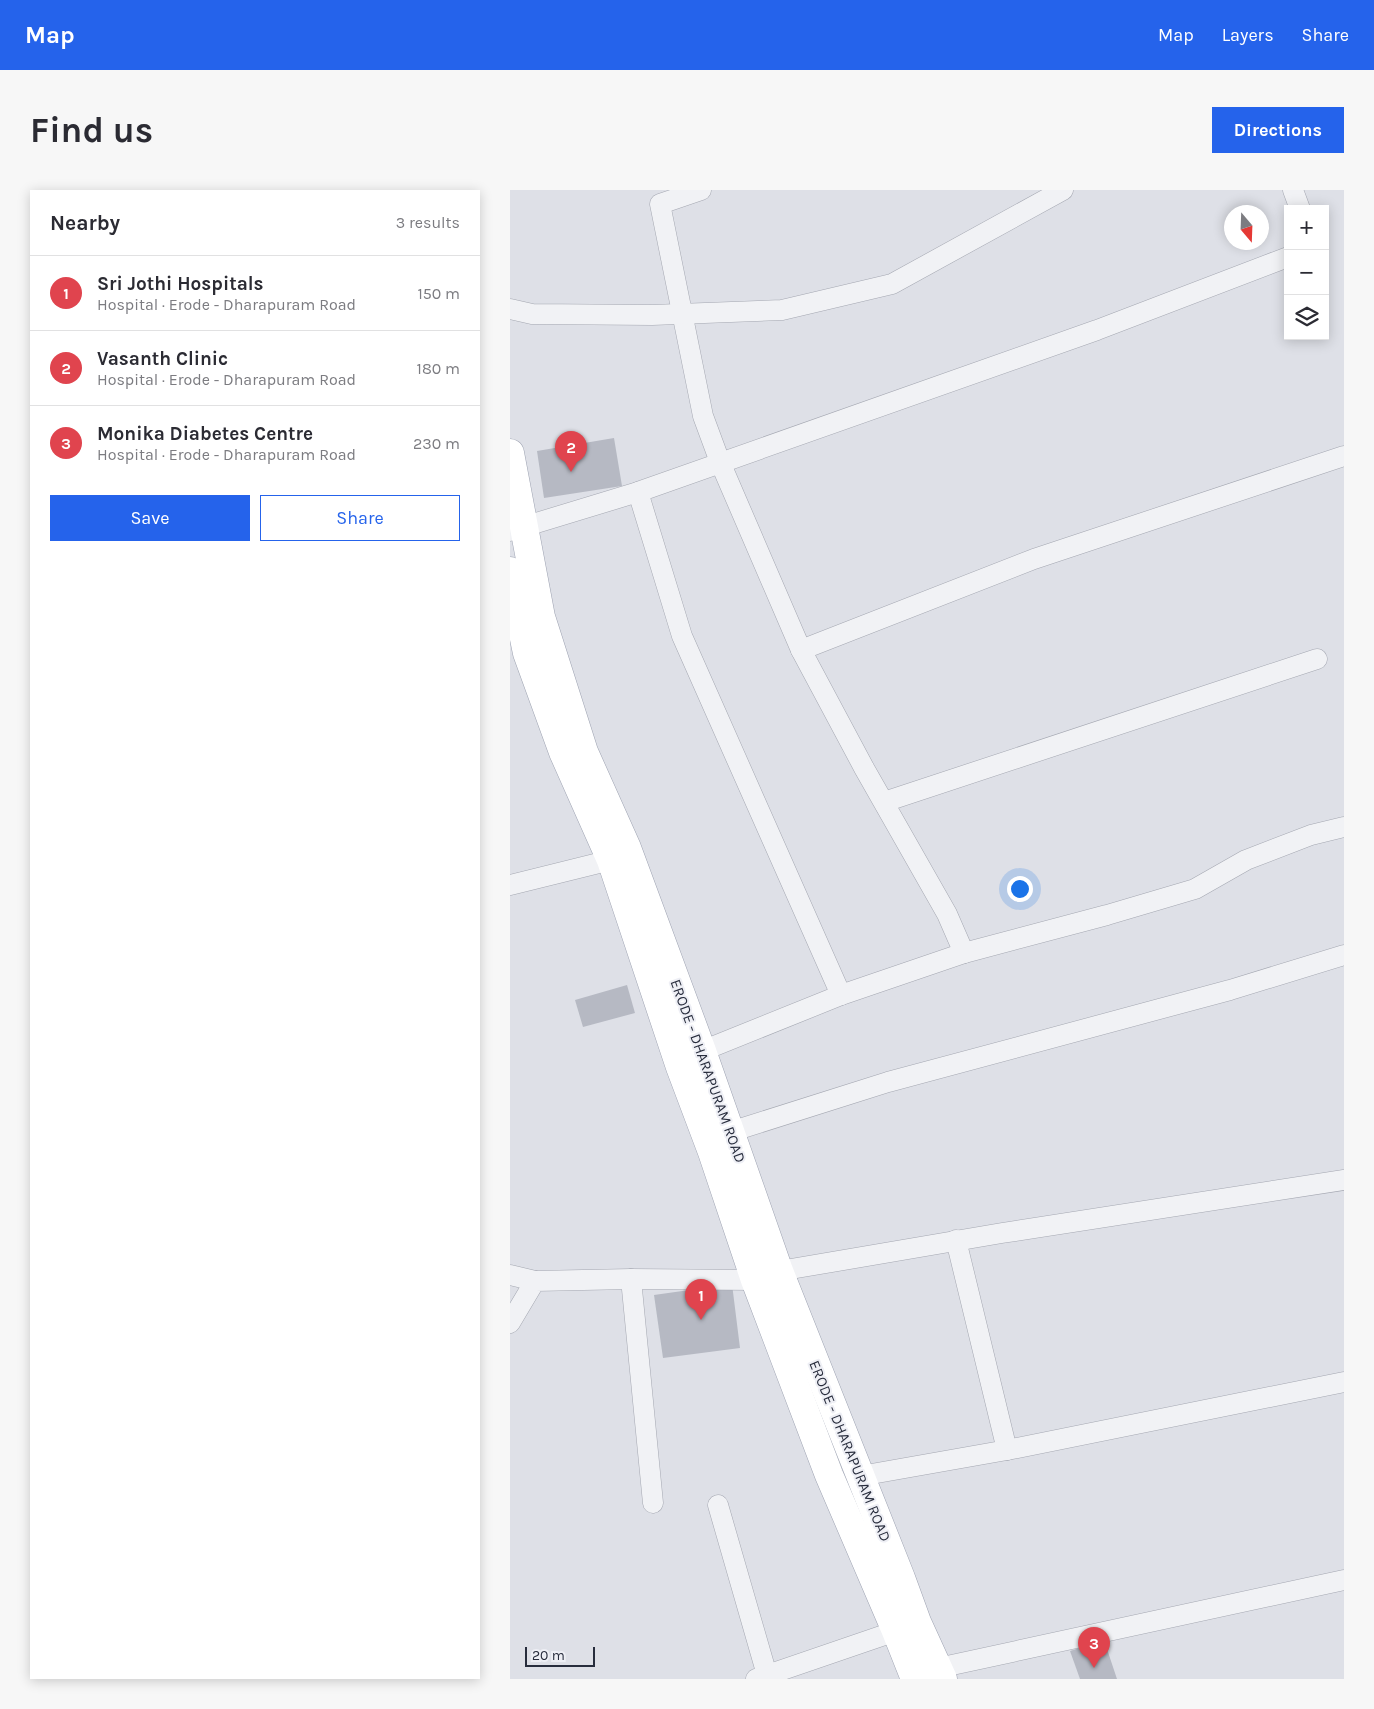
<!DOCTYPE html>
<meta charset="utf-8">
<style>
:root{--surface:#fff;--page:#f7f7f7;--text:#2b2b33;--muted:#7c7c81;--line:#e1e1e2;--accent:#2563eb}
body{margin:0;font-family:Karla,sans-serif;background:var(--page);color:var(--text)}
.controls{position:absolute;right:15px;top:15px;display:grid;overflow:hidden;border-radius:0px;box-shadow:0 2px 12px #0003}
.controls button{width:45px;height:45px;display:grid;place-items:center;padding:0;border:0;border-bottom:1px solid var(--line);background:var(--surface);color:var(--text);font:25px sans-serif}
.compass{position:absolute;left:714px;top:15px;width:45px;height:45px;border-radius:50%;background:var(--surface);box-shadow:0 2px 12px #0003;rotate:161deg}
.scale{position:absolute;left:15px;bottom:12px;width:70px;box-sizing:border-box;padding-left:5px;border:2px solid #282d3d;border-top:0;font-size:14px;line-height:18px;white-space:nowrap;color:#282d3d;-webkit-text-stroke:4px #eeeff5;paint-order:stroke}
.you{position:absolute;left:509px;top:698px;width:18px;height:18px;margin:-12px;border:4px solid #fff;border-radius:50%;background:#1a73e8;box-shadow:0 0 0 8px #1a73e833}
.badge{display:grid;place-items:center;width:32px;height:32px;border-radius:50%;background:var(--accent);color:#fff;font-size:16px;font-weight:700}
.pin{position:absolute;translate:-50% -41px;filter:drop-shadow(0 1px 2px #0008)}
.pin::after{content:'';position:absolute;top:26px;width:18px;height:15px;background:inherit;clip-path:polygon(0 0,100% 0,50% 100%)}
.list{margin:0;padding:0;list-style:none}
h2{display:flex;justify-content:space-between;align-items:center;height:65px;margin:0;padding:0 20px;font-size:21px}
h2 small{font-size:16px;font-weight:400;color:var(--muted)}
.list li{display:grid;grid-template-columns:32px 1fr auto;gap:15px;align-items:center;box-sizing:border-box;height:75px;padding:0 20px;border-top:1px solid var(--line)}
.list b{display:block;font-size:19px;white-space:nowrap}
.list p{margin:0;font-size:16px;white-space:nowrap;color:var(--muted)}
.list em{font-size:16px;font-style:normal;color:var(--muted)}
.actions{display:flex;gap:10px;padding:15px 20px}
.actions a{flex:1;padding:11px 0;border:1px solid var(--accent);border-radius:0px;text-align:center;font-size:18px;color:var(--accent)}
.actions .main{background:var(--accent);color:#fff}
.icon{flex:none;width:28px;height:28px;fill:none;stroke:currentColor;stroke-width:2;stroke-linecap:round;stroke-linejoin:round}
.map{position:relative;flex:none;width:834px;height:1489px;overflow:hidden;border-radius:0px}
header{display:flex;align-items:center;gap:30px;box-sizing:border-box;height:70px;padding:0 25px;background:var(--accent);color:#fff}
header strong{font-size:24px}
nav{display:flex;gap:28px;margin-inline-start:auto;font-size:18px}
.intro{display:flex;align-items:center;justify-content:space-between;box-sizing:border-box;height:120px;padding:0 30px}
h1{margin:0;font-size:35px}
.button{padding:12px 22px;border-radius:0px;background:var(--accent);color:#fff;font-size:18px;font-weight:700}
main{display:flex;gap:30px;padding:0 30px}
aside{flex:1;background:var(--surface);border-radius:0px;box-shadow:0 2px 12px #0003}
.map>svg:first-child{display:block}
.building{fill:#b6b9c3}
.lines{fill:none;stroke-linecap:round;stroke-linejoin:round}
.street-casing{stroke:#a4a7b1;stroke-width:21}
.primary-casing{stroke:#9ea3b2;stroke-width:29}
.street{stroke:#f1f2f5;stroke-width:20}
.primary{stroke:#fff;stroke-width:28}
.labels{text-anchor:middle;stroke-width:4;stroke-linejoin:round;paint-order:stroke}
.street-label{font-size:15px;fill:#282d3d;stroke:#eeeff5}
</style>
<header>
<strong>Map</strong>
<nav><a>Map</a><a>Layers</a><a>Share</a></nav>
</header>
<div class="intro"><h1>Find us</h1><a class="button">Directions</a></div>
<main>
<aside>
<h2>Nearby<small>3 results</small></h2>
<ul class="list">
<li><span class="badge" style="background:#e0444e">1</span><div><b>Sri Jothi Hospitals</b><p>Hospital · Erode - Dharapuram Road</p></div><em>150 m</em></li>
<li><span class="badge" style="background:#e0444e">2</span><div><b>Vasanth Clinic</b><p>Hospital · Erode - Dharapuram Road</p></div><em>180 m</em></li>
<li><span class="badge" style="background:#e0444e">3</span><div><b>Monika Diabetes Centre</b><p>Hospital · Erode - Dharapuram Road</p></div><em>230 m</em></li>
</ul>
<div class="actions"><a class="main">Save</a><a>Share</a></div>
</aside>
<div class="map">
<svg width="834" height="1489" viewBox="0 0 834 1489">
<rect width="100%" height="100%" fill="#dee0e7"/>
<g class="building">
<path d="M104,248L112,296L34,308L27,261Z"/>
<path d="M117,795L125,823L73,837L65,810Z"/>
<path d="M222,1094L230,1158L153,1168L144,1105Z"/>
<path d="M594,1450L607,1489H570L560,1461Z"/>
</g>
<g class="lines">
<g class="street-casing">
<g id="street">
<path d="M191,0L150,14L193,226L210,272L291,460L354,578L437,724L454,763"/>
<path d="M783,0L790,19"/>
<path d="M0,119L22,124L142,125L272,120L382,94L553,0"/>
<path d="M128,302L172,446L331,805"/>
<path d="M0,341L128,302L587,140L778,67"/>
<path d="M291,460L524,369L834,266"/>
<path d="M374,612L807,469"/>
<path d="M0,695L101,670"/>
<path d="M192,861L331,805L454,763L597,725L685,699L736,670L801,645L834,637"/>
<path d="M220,942L378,892L720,800L834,765"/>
<path d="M446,1050L497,1260"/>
<path d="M269,1081L492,1043L834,990"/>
<path d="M0,1085L25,1091"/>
<path d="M121,1089L143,1313"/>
<path d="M0,1133L25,1091L121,1089L245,1090"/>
<path d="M350,1286L497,1260L834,1192"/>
<path d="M208,1315L257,1485"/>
<path d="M428,1478L834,1390"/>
<path d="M246,1489L386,1441"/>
</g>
</g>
<g class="primary-casing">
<g id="primary">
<path d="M0,263L31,427L74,562L117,658L192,861L269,1081L391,1388L407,1432L433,1489"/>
<path d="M0,381L17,463L53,562L101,670L170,877L202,962L245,1090L319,1285L386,1441L405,1489"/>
</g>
</g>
<use href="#street" class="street"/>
<use href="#primary" class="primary"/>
</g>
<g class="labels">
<g class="street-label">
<text transform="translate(198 881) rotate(70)" y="5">ERODE - DHARAPURAM ROAD</text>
<text transform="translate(340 1261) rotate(68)" y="5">ERODE - DHARAPURAM ROAD</text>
</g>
</g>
</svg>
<div class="controls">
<button>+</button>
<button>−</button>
<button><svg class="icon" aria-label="layers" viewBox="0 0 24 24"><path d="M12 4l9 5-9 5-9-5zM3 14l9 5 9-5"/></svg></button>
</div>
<svg class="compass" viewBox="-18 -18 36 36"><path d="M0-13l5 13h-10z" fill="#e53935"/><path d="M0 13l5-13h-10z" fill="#7c7c81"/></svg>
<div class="scale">20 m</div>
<div class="you"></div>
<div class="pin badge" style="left:191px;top:1130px;background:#e0444e">1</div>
<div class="pin badge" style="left:61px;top:282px;background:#e0444e">2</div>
<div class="pin badge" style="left:584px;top:1478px;background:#e0444e">3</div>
</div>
</main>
